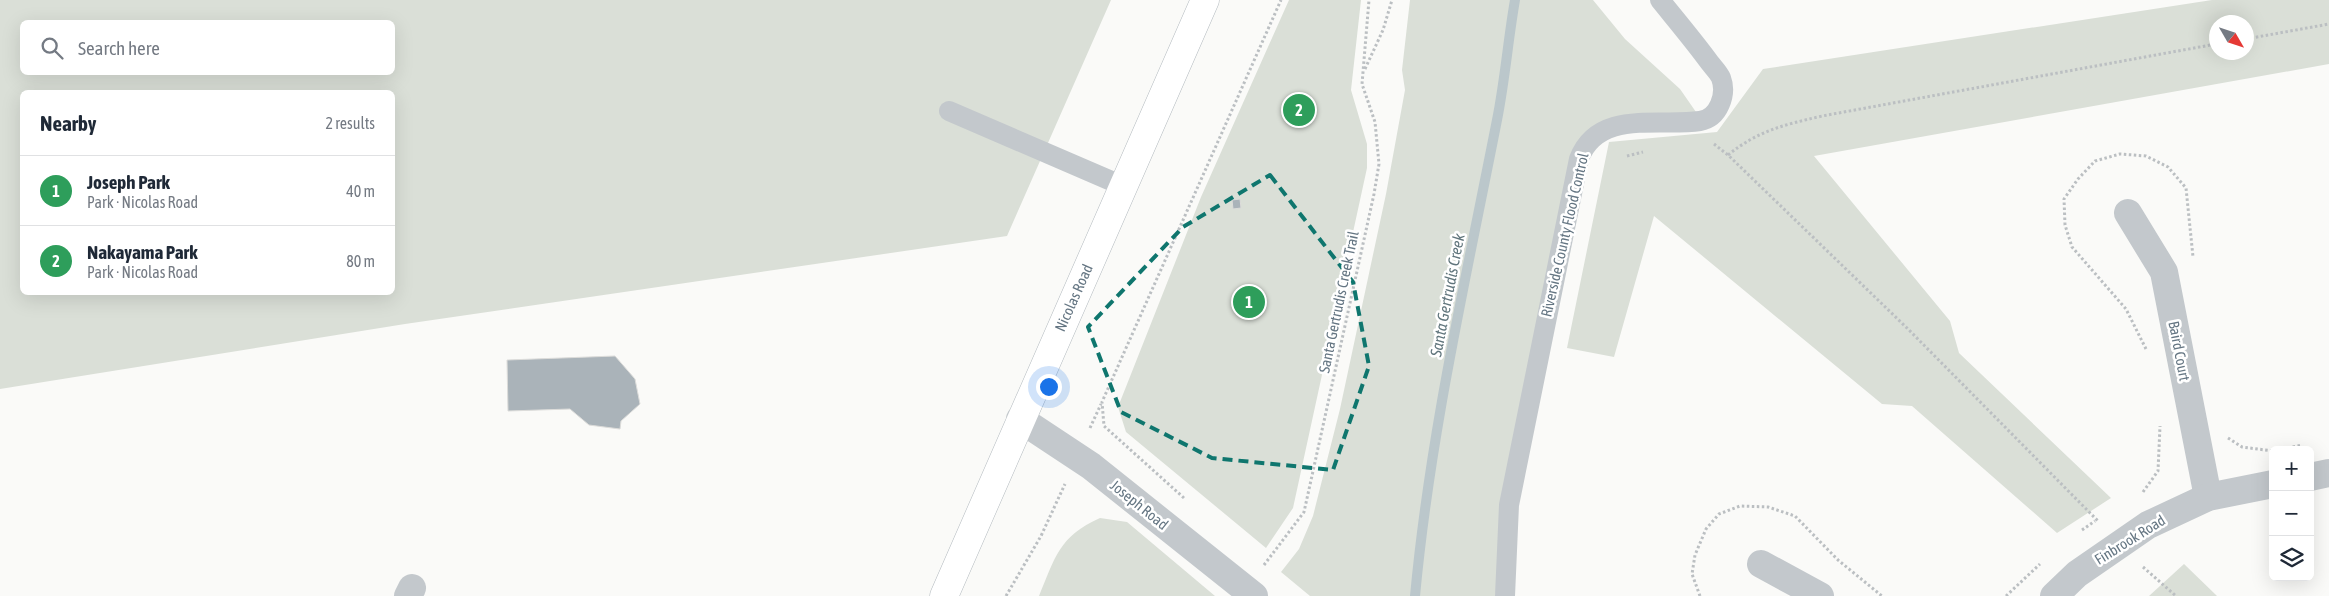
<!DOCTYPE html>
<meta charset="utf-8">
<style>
:root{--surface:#fff;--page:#f6f6f7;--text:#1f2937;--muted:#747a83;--line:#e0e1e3;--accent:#e4572e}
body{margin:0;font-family:"Asap Condensed",sans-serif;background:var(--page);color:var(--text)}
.controls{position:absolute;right:15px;bottom:15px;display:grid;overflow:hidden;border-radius:8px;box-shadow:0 5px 20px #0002}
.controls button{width:45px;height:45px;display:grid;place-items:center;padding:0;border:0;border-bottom:1px solid var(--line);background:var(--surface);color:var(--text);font:25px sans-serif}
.compass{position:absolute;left:2209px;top:15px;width:45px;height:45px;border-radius:50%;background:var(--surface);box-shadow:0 5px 20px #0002;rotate:129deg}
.you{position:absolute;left:1048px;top:386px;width:18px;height:18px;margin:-12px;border:4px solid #fff;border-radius:50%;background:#1a73e8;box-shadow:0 0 0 8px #1a73e833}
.badge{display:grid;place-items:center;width:32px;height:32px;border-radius:50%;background:var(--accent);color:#fff;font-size:16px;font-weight:700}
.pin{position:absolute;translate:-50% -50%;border:2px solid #fff;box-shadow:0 1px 5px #0006}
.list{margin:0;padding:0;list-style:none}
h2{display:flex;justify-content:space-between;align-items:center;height:65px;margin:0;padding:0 20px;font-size:21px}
h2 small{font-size:16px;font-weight:400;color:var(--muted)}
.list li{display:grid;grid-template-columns:32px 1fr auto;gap:15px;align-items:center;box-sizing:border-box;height:70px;padding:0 20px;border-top:1px solid var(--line)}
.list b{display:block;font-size:19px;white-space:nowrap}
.list p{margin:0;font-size:16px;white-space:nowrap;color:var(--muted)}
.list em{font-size:16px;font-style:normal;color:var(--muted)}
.icon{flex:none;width:28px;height:28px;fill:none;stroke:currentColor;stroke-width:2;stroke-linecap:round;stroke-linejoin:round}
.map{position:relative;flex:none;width:2329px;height:596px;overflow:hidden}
.search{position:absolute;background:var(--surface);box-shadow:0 5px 20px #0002;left:20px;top:20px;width:375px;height:55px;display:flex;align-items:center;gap:12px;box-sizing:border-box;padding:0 18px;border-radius:8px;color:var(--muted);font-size:19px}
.panel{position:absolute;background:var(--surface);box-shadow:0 5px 20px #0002;left:20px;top:90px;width:375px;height:205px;border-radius:8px}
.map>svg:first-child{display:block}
.green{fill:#dadfd7;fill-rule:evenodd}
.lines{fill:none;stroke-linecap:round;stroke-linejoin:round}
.stream{stroke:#bbc7cb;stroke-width:10}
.building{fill:#aab3b9;stroke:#dcdcda}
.secondary-casing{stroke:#b3babf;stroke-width:29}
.path{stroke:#bbbfc2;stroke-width:3;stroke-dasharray:2.5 2.5;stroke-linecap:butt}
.service{stroke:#c3c8cc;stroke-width:20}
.minor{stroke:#c3c8cc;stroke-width:28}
.tertiary{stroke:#c3c8cc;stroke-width:28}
.secondary{stroke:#fff;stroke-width:28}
.marked{fill:none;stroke:#0f766e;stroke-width:4;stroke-dasharray:10 6;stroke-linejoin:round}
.labels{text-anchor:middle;stroke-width:5;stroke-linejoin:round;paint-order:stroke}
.street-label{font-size:15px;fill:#657683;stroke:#fff}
.water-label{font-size:16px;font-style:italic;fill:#60757c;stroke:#fff}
</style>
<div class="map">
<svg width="2329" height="596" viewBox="0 0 2329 596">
<rect width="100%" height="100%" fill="#fafaf8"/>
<g class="green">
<path d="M0,0H1111L1007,236L405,324L0,389ZM22,22H392V72H22ZM22,92H392V292H22Z"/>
<path d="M1289,0H1361L1351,90L1367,144V168L1293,508L1266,548L1126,432L1118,407L1201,197Z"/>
<path d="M1410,0H1593L1625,39L1680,89L1696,112L1594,127L1495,596H1310L1281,572L1299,549L1313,516L1340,409L1386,194L1405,90L1402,70Z"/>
<path d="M2212,0H2329V64L1814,156L1950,321L1959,353L2111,498L2057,533L1912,406L1882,404L1654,216L1614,357L1567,348L1609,142L1717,132L1763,69ZM2216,22H2246V52H2216Z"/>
<path d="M1100,518L1127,522L1215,596H1039C1055,558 1059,536 1100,518Z"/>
<path d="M2184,564L2217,596H2149Z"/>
</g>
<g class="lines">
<path class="stream" d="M1415,596C1430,435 1466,278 1497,120C1505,80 1508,40 1515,0"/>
</g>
<g class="building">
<path d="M1240,199L1241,208L1233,209L1232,200Z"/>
<path d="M615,356L635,379L640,404L621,421L620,429L589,425L570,409L508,411L507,360Z"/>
</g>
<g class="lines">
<g class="secondary-casing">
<path id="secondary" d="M944,596L1205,0"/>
</g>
<g class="path">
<path d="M2246,39L2329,24"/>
<path d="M1365,69L1383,30L1392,0"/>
<path d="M1714,144L1728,155L1908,329L2098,521"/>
<path d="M1728,155C1759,130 1784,125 1822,116L2216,44"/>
<path d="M1627,156L1643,152"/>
<path d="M2146,349L2126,309L2072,247L2065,225L2064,199L2078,179L2095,161L2120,154L2146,156L2168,167L2186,188L2193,257"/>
<path d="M1090,428L1101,404"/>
<path d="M2228,438L2242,447L2273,451"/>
<path d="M2278,450L2302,445"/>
<path d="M2143,492L2158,471L2160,426"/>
<path d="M1184,498L1104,426L1102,402L1281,0"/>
<path d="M2082,530L2095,521"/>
<path d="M1264,565L1304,512L1374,194L1379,164L1375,122L1362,84L1369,0"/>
<path d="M2143,567L2176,596"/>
<path d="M1006,596L1041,536L1065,484"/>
<path d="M1700,596L1692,574L1695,555L1706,529L1719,514L1740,506L1768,507L1795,516L1838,560L1882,596"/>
<path d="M2006,596L2040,564"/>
</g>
<g class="service">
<path d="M949,111L1123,186"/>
<path d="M1505,596L1509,505L1579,159C1598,109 1659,127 1700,121C1719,118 1727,94 1721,78C1719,73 1713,67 1710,63C1694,41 1677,21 1660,0"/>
</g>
<g class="minor">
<path d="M2128,213L2164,272L2208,497"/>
<path d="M2310,477L2329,473"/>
<path d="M1761,564L1820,596"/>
<path d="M408,596L412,588"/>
<path d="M2054,596L2077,574L2148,525L2208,497L2273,484"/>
</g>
<path class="tertiary" d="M1020,419L1091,466L1254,596"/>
<use href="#secondary" class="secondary"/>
</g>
<path class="marked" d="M1270,175L1353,282L1369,366L1333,470L1212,458L1121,412L1088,327L1183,227Z"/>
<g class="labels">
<g class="street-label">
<text transform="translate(1565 235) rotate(-77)" y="5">Riverside County Flood Control</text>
<text transform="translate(1074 298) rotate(-66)" y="5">Nicolas Road</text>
<text transform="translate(1339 302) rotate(-78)" y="5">Santa Gertrudis Creek Trail</text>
<text transform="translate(2179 351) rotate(79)" y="5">Baird Court</text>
<text transform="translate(1139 505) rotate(39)" y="5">Joseph Road</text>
<text transform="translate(2130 540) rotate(-32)" y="5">Finbrook Road</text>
</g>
<g class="water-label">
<text transform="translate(1447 295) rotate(-79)" y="6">Santa Gertrudis Creek</text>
</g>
</g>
</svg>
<div class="controls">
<button>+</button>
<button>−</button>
<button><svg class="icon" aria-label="layers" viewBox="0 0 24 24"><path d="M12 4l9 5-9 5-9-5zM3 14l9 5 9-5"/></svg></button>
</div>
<svg class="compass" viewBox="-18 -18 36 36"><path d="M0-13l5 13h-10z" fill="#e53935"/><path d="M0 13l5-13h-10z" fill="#747a83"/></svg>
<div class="you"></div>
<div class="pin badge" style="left:1249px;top:302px;background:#2e9e5b">1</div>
<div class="pin badge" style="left:1299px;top:110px;background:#2e9e5b">2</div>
<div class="search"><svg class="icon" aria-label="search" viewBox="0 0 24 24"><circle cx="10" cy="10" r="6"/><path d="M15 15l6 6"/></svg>Search here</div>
<section class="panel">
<h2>Nearby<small>2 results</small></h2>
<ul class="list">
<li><span class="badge" style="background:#2e9e5b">1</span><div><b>Joseph Park</b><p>Park · Nicolas Road</p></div><em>40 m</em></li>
<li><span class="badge" style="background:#2e9e5b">2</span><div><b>Nakayama Park</b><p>Park · Nicolas Road</p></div><em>80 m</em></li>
</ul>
</section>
</div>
